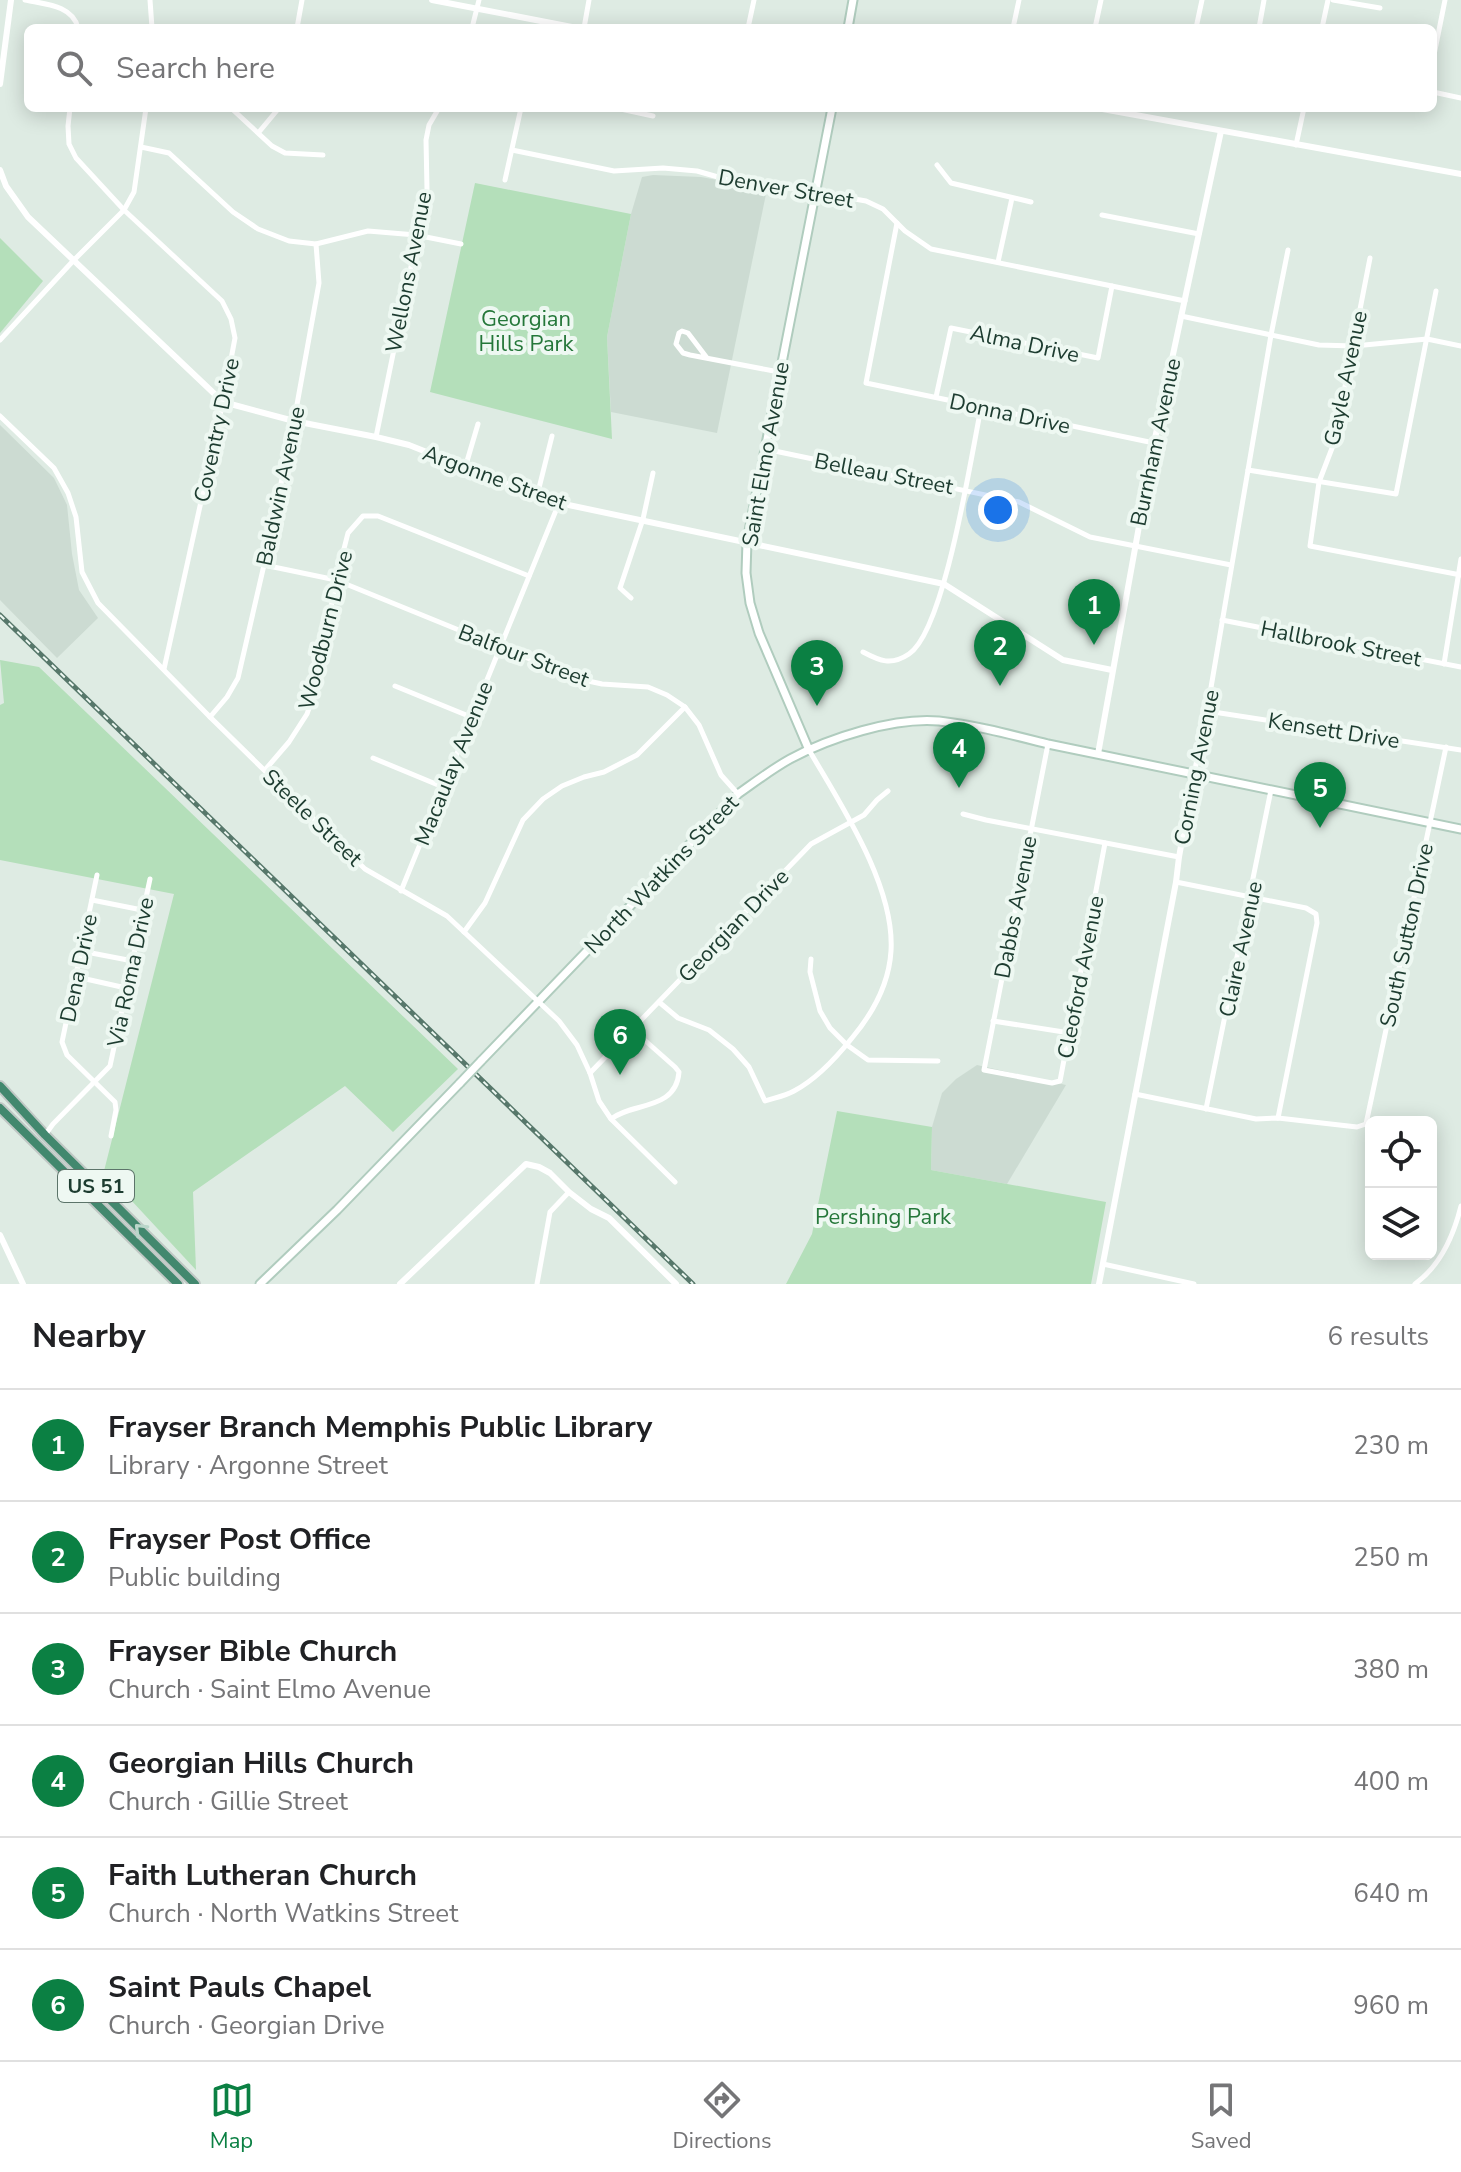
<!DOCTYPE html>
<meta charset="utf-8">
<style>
:root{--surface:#fff;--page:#f2f2f2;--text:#202124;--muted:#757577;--line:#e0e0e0;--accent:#0b8043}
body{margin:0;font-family:"Nunito Sans",sans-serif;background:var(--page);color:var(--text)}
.controls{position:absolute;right:24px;bottom:24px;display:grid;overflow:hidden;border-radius:12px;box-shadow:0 4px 20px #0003}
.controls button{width:72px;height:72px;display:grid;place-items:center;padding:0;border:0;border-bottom:2px solid var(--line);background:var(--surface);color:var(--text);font:40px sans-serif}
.you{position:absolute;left:998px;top:510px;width:28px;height:28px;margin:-20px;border:6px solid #fff;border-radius:50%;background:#1a73e8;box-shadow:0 0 0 12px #1a73e833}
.badge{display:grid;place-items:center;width:52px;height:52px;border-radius:50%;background:var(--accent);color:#fff;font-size:26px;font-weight:700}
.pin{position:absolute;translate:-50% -66px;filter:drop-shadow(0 2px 4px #0008)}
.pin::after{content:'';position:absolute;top:42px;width:28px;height:24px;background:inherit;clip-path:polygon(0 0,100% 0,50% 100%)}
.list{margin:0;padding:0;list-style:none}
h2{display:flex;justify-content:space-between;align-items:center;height:104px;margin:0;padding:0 32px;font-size:34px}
h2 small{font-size:26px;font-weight:400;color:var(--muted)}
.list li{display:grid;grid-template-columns:52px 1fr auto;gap:24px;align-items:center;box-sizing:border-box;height:112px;padding:0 32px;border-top:2px solid var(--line)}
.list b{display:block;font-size:30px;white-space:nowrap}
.list p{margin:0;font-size:26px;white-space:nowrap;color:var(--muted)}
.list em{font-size:26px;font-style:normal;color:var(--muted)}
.icon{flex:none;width:44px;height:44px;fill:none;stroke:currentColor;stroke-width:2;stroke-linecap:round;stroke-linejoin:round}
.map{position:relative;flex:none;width:1461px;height:1284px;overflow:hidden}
.search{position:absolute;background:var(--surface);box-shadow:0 4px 20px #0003;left:24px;right:24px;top:24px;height:88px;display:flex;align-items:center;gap:20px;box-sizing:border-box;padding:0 28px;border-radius:12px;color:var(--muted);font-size:30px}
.sheet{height:776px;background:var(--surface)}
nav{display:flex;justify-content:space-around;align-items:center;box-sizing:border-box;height:112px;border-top:2px solid var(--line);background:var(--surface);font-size:22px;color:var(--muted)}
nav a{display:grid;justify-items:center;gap:4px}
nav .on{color:var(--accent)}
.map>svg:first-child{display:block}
.built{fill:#ccdbd2}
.green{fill:#b4dfba}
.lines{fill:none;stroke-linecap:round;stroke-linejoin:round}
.secondary-casing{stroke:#b0ccbe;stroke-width:11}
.trunk-casing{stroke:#c0c8c5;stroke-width:12}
.minor{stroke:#fff;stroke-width:5}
.tertiary{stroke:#fff;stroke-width:6}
.secondary{stroke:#fff;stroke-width:7}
.trunk{stroke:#42886e;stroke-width:8}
.rail-casing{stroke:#57786b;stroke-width:5}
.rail{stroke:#eef8f2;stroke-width:2;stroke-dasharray:6;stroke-linecap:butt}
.secondary-bridge-casing{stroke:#b0ccbe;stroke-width:11;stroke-linecap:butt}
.secondary-bridge{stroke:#fff;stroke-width:7}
.oneway{stroke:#bad6ca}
.labels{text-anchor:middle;stroke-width:8;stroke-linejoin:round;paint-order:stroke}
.shield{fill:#eef8f2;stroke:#5c746a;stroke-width:2}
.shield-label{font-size:20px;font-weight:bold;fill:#1d3c30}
.street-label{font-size:22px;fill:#1d3c30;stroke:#eef8f2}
.park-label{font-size:22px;fill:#247739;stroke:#eef8f2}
</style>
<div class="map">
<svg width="1461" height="1284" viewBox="0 0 1461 1284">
<rect width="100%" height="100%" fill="#deebe3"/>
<g class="built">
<path d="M653,175L701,177L767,189L717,433L611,412L607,337L631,214L642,177Z"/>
<path d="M0,425L54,478L67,505L72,554L79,590L98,618L57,658L0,600Z"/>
<path d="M977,1065L1066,1085L1007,1184L931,1170L932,1127L942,1093L956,1079Z"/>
</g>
<g class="green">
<path d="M475,183L631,214L607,337L612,439L430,392Z"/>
<path d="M0,238L43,281L0,333Z"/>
<path d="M0,660L39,667L458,1069L393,1132L345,1086L193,1192L196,1270L104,1171L174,894L0,860V705L4,703Z"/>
<path d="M837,1111L932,1127L931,1170L1106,1202L1091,1284H786L812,1234Z"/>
</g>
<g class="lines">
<g class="secondary-casing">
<g id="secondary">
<path d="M848,28L853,0"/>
<path d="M809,750L759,633L750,603L746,573L747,541L832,108"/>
<path d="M481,1061L738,794C755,782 772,769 790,759C829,738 894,717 939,721C975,725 1012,735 1048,744L1461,829"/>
<path d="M260,1284L337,1210L460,1083"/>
</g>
</g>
<g class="trunk-casing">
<g id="trunk">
<path d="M0,1086L45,1135L195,1284"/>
<path d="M0,1108L178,1284"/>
</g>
</g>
<g class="minor">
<path d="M25,0C44,4 73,5 78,28"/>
<path d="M150,0L152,28"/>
<path d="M1333,0L1380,8"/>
<path d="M297,28L302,0"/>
<path d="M472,28L479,0"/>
<path d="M584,28L589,0"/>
<path d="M748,28L754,0"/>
<path d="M1013,28L1019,0"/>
<path d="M1095,28L1101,0"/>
<path d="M1196,28L1202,0"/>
<path d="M1259,28L1264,0"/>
<path d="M1322,28L1328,0"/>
<path d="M1433,60L1445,0"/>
<path d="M1433,92L1461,98"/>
<path d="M70,108L68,126L69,144L76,158L124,210L222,301L231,319L235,338L223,402L164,669"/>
<path d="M231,108L272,146L285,153L323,155"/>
<path d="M616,108L653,116"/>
<path d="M259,132L279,108"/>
<path d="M1296,145L1304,108"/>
<path d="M141,147L169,153L233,212L258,229L289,241L316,244L368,231L416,235L461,244"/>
<path d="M512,150L614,171L663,168L697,171L739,183L758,182L866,201L883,209L905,231L931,249L1185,301"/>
<path d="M937,165L951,183L1031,202"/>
<path d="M505,180L521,108"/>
<path d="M1102,215L1199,234"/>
<path d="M897,223L866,383L1154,443"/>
<path d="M1370,258L1334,443L1319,482L1310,546L1461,575"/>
<path d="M998,262L1012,198"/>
<path d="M1181,316L1319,345L1354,346L1427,339L1461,346"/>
<path d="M0,340L73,261L124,210L134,192L146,108"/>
<path d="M707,358L688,333L682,331L679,333L676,344L683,353L690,355L779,372"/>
<path d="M936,397L951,328L1098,358L1112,286"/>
<path d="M0,416L54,468L68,493L76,517L82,572L98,603L210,717L365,869L447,916L559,1021L577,1045L590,1073L599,1101L611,1119L675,1182"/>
<path d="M376,437L427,189L426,140L429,125L439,108"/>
<path d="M765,449L1019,502L1090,537L1231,565"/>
<path d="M465,468L478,424"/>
<path d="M1248,470L1396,494L1436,291"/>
<path d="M537,496L552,436"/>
<path d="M264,565L336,580L579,679L602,684L648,687L667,695L685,707L699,725L721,775L738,794"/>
<path d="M631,598L620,588L643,519L653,473"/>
<path d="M1222,620L1461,667"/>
<path d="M863,652C880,661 891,666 909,654C945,630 971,456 981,408"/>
<path d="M1444,664L1461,559"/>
<path d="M395,686L471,717"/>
<path d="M1207,711L1461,750"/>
<path d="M210,717L227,697L238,678L264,565L294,421L319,283L316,244"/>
<path d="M1048,744L984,1070L1052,1083L1060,1081L1105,843"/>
<path d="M373,758L443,787"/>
<path d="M265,770L289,742L307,714L317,685L336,580L348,533L363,516H378L529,576"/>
<path d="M1194,774L1207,711L1271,335L1288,250"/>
<path d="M963,814L986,820L1179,857"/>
<path d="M97,875L62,1042L67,1055L115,1102L116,1110L111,1136"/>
<path d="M1176,882L1306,908L1316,914L1317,923L1278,1118"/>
<path d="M401,891L559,503"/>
<path d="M92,900L142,910"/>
<path d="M464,932L485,903L523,820L543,799L562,786L584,777L604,772L637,755L685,707"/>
<path d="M81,951L133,961"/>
<path d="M811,959L810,972L820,1011L830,1028L847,1045L868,1060L938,1061"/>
<path d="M77,977L126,988"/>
<path d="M659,1002L678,1018L709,1030L733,1049L749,1067L765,1101C774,1098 785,1096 794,1091C817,1079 836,1058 852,1038C873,1013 889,984 891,951C895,886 841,805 809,750"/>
<path d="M993,1021L1070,1033"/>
<path d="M590,1073L811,844L864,815L877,800L888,791"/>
<path d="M1135,1094L1256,1119L1278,1118L1357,1127L1366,1124L1446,747"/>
<path d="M1206,1109L1271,790"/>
<path d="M611,1119C632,1102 676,1111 679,1072L675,1067L632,1029"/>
<path d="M45,1135L53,1124L110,1066L150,879"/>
<path d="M1103,1264L1194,1284"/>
<path d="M537,1284L550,1212L569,1192"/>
<path d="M1415,1284C1440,1266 1454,1234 1461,1206"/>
</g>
<g class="tertiary">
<path d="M432,0L577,28"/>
<path d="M0,84L11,0"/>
<path d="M1097,108L1461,174"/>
<path d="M0,170L6,186L28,217L223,402L294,421L376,437L409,445L537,496L559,503L944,584L1063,660L1112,670"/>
<path d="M1098,754L1154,443L1221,131"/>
<path d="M0,1235L23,1284"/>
<path d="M400,1284L526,1164L539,1167L550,1173L569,1192L591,1209L609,1218L676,1284"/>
<path d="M1099,1284L1176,882L1179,857L1194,774"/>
</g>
<use href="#secondary" class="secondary"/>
<use href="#trunk" class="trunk"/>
<g class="rail-casing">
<path id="rail" d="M0,615L693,1284"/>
</g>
<use href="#rail" class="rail"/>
<g class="secondary-bridge-casing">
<path id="secondary-bridge" d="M460,1083L481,1061"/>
</g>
<use href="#secondary-bridge" class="secondary-bridge"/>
</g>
<defs><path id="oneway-chevron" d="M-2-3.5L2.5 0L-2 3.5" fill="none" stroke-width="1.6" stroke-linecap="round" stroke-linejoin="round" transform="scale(2)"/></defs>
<use class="oneway" href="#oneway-chevron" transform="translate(140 1229) rotate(-135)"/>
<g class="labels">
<rect class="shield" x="58" y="1170" width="76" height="32" rx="6"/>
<g class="shield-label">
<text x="96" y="1193">US 51</text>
</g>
<g class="street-label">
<text transform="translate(786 188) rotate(10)" y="8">Denver Street</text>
<text transform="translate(408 272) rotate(-79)" y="8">Wellons Avenue</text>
<text transform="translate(1025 343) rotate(12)" y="8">Alma Drive</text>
<text transform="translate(1345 378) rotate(-78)" y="8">Gayle Avenue</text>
<text transform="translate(1010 413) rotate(12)" y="8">Donna Drive</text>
<text transform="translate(216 430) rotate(-78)" y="8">Coventry Drive</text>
<text transform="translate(1155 442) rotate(-78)" y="8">Burnham Avenue</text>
<text transform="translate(765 454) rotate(-80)" y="8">Saint Elmo Avenue</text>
<text transform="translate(884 473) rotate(11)" y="8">Belleau Street</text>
<text transform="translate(495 477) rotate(20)" y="8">Argonne Street</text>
<text transform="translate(280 486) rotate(-78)" y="8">Baldwin Avenue</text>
<text transform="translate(325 630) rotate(-76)" y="8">Woodburn Drive</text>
<text transform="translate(1341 643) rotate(11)" y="8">Hallbrook Street</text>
<text transform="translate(524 655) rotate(21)" y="8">Balfour Street</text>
<text transform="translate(1334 730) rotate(9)" y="8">Kensett Drive</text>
<text transform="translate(453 763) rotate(-68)" y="8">Macaulay Avenue</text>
<text transform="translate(1196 767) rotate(-79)" y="8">Corning Avenue</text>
<text transform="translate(313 817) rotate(44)" y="8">Steele Street</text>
<text transform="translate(661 874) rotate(-46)" y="8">North Watkins Street</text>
<text transform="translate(1015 907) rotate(-79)" y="8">Dabbs Avenue</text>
<text transform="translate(733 925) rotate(-46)" y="8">Georgian Drive</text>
<text transform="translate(1406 935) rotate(-78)" y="8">South Sutton Drive</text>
<text transform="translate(1240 949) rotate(-78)" y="8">Claire Avenue</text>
<text transform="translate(78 968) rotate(-78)" y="8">Dena Drive</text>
<text transform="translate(130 972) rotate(-78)" y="8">Via Roma Drive</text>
<text transform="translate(1080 977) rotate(-79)" y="8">Cleoford Avenue</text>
</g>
<g class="park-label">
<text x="526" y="326">Georgian<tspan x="526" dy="25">Hills Park</tspan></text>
<text x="883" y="1224">Pershing Park</text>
</g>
</g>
</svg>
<div class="controls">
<button><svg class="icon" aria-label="locate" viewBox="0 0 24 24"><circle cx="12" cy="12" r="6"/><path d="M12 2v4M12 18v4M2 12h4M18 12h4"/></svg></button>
<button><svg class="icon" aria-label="layers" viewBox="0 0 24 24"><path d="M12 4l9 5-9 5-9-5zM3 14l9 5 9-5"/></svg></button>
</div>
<div class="you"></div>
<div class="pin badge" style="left:1094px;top:645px">1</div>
<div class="pin badge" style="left:1000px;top:686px">2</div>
<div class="pin badge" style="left:817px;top:706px">3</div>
<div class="pin badge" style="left:959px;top:788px">4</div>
<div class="pin badge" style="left:1320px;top:828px">5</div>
<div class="pin badge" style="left:620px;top:1075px">6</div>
<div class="search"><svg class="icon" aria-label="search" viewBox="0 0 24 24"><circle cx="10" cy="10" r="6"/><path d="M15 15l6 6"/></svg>Search here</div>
</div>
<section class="sheet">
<h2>Nearby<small>6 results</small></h2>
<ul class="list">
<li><span class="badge">1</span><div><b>Frayser Branch Memphis Public Library</b><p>Library · Argonne Street</p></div><em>230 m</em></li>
<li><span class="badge">2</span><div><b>Frayser Post Office</b><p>Public building</p></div><em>250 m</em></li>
<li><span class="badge">3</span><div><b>Frayser Bible Church</b><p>Church · Saint Elmo Avenue</p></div><em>380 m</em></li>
<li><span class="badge">4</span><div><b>Georgian Hills Church</b><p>Church · Gillie Street</p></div><em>400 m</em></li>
<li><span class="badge">5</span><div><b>Faith Lutheran Church</b><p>Church · North Watkins Street</p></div><em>640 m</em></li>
<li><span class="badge">6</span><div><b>Saint Pauls Chapel</b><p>Church · Georgian Drive</p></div><em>960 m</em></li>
</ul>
</section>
<nav>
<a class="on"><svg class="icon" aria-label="map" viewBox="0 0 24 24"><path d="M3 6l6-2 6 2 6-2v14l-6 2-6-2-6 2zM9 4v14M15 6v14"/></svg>Map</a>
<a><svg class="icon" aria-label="directions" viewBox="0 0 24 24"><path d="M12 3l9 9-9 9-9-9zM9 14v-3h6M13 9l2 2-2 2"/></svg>Directions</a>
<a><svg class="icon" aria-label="saved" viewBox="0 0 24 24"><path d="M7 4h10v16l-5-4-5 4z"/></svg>Saved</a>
</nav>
